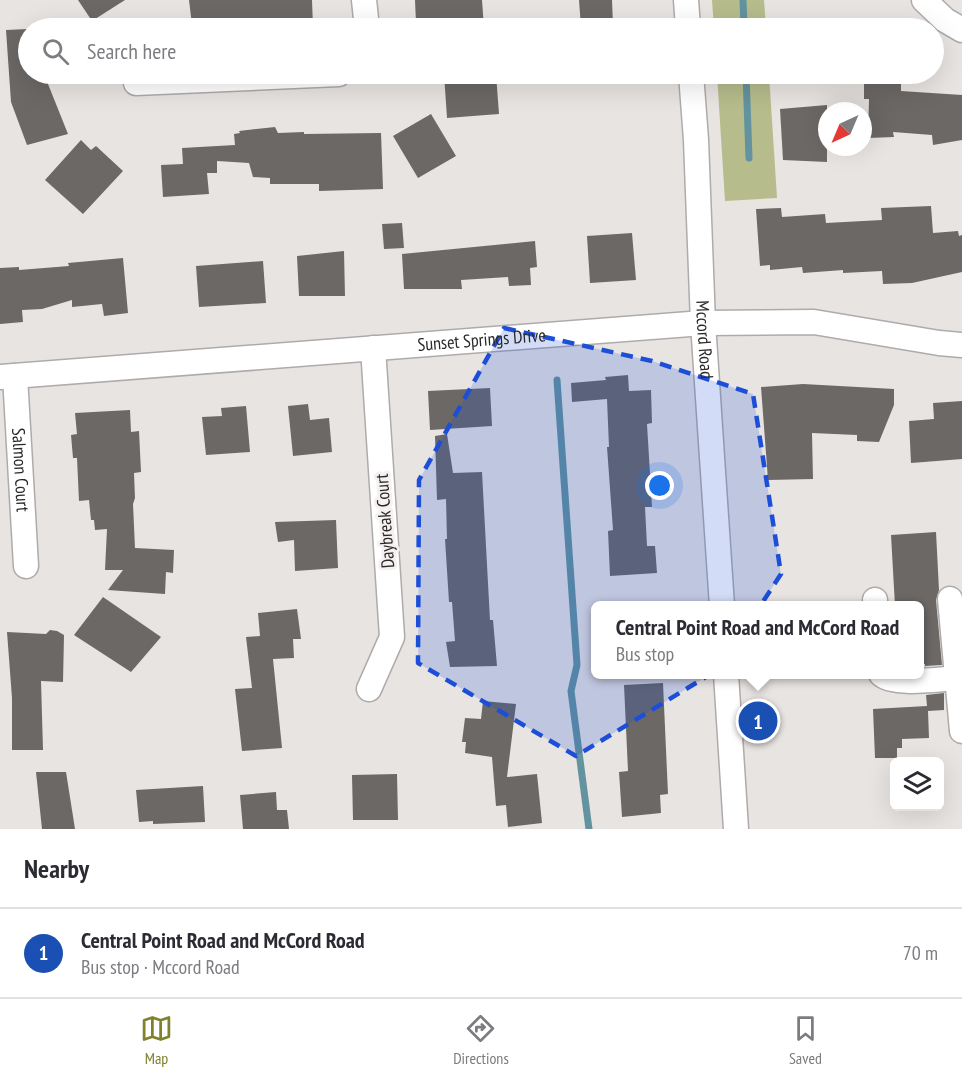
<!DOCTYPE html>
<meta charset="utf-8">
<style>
:root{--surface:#fff;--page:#f2f2f3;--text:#2b2b33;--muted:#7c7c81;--line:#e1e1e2;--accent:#7f812b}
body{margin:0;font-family:"PT Sans Narrow",sans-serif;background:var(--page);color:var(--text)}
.controls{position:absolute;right:18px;bottom:18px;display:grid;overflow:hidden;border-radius:9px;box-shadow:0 6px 24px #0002}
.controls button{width:54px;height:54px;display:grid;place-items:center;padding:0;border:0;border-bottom:2px solid var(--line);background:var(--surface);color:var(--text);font:30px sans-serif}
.compass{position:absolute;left:818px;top:102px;width:54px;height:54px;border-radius:50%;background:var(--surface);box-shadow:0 6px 24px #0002;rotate:224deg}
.you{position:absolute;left:660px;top:486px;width:21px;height:21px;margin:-15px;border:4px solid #fff;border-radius:50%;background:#1a73e8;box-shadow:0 0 0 9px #1a73e833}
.badge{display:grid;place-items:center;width:39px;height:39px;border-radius:50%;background:var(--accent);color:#fff;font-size:20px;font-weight:700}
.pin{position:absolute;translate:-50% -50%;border:3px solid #fff;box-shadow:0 2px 6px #0006}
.popup{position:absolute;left:591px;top:601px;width:333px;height:78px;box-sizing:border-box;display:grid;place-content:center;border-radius:9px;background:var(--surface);filter:drop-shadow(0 2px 4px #0005);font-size:20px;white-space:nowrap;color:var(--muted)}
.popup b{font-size:22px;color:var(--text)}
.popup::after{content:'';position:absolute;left:50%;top:100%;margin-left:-12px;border:12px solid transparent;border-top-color:var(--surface)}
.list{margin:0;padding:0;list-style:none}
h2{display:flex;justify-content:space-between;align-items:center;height:78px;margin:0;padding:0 24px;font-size:26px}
h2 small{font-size:20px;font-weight:400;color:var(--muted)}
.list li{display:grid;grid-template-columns:39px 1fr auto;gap:18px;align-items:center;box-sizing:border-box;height:90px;padding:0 24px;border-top:2px solid var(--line)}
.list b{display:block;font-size:22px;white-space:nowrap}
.list p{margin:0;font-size:20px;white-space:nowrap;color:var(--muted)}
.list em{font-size:20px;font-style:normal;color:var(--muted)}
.icon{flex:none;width:33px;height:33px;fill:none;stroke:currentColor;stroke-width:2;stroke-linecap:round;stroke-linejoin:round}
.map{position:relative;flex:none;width:962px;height:829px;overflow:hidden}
.search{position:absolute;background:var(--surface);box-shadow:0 6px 24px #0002;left:18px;right:18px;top:18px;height:66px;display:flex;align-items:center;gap:15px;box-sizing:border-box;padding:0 21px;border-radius:33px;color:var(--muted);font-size:22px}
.sheet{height:168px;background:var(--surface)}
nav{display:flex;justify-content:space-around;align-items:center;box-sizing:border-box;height:84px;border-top:2px solid var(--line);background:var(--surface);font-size:16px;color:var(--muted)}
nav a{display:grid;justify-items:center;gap:3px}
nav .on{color:var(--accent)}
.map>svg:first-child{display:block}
.green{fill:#b6bc8c}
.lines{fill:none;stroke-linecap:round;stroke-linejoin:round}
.stream{stroke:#62939e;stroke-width:7}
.building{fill:#6b6866}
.minor-casing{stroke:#afabaa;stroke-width:27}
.minor{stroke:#fff;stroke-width:24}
.marked{fill:#1d4ed8;fill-opacity:0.2;stroke:#1d4ed8;stroke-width:4.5;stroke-dasharray:12 8;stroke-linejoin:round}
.labels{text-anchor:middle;stroke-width:6;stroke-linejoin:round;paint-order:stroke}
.street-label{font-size:18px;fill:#2a2928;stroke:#f5f1f0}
</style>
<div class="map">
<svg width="962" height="829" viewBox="0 0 962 829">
<rect width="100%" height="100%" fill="#e8e4e2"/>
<g class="green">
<path d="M712,0H764L766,28H714Z"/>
<path d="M717,74H769L777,198L725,201Z"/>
</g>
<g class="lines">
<g class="stream">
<path d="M743,0L744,28"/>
<path d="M746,74L749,158"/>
<path d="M557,380L577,665L571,691L589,829"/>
</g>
</g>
<g class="building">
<path d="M78,0H125L92,21Z"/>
<path d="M189,0H312L313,27L257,28V19L192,25Z"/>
<path d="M415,0H482L484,28H431V22L416,23Z"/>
<path d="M579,0H612L613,25L581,27Z"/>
<path d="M28,29V74H44L68,134L27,145L11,102L6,30Z"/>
<path d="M444,74H496L499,114L447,118Z"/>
<path d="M901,77V91L962,95V140L933,145L932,135L893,132L894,137L868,138L869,99H864V79Z"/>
<path d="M827,105V162L783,160L780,109Z"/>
<path d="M431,114L456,156L418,178L393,136Z"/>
<path d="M275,127L278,133L304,132V134L381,133L383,189L319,191V184H270V178L253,177L249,163L217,161V173H207L209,194L163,197L161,165L183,164L182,148L235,145L234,134L240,133L239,131Z"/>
<path d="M81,140L91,150L96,146L123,171L83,214L45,180Z"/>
<path d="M931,206L933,233L958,231L959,236L962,235V272L912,283L883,284L882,271L843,273V270L803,273L802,267L770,270V265L760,266L756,209L781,208L782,217L825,214L826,223L882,220L881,208Z"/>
<path d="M402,223L404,248L384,249L382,224Z"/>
<path d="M632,233L636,280L590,283L587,236Z"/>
<path d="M535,241L537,267L530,268L531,285L509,286L508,277L461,280L462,289H404L402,254Z"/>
<path d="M344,251L345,296H299L297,256Z"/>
<path d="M123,258L128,313L104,316L102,304L72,307V300L42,309L22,310L23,322L0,324V268L19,267V270L69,266L68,263Z"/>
<path d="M263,261L266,303L199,307L196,266Z"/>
<path d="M628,375L629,391L651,390L652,423L647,424L652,507H645L647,546H655L657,573L610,576L608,531L613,530L607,447H609L607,399L572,402L571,383L606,380L605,377Z"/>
<path d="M803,384L894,389V405L879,442L857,441V435L812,433L813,479L768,480L761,387Z"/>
<path d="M490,388L492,426L430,430L428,391Z"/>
<path d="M962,401V459L911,463L909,421L934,419L933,403Z"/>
<path d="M308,404L310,420L329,418L332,452L293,456L288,406Z"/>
<path d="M246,406L250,452L206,455L202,417L222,416L221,408Z"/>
<path d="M130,410L131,432L139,431L141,472L134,473L135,498L133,504L135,548L174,550L173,573L166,572L165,594L108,590L123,570H105L107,529L95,530L94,520H91L89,500L79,501L77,458H73L71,435L77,434L75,413Z"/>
<path d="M447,434L453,473L482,472L490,620H493L497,666L450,667L446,642L455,641L452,602H449L445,539H447L446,499L437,500L435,436Z"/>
<path d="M336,520L338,568L295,571L294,540L278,542L275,522Z"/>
<path d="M936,532L939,590L936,600L942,665L925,666V664H920V606H895L891,535Z"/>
<path d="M103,597L161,637L131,672L74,635Z"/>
<path d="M297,609L301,639H293L294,658L273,659L282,748L242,751L235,689L252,688L246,637L260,636L258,613Z"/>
<path d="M50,630L57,631L64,635L63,682L41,681L43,750H12V698L7,632L46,634Z"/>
<path d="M663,683L668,794L660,795L661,813L622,817L619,772L628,771L624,685Z"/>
<path d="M944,693V710L928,711L929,738L902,739V748H897V758H875L873,709L927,706L926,695Z"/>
<path d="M483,701L516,704L507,777L537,774L542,823L508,827L506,805L496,806L492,757L465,753L466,742H462L465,718L481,719Z"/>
<path d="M36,772H66L75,829H42Z"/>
<path d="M397,774L398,820H353L352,775Z"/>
<path d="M203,786L205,822L153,824V821L139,822L136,790Z"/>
<path d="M276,792L277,810H287L289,829H243L240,795Z"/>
</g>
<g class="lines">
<g class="minor-casing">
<g id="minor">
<path d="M364,0L367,28"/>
<path d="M686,0L688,28"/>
<path d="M924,0L945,20L962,30"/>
<path id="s1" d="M691,74L696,140L703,323L722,606"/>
<path d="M136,83L339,74"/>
<path id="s2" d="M15,376L26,566"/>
<path id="s3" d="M0,377L703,323L814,322L939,343L962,345"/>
<path d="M950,599L962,731"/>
<path d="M875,600V606"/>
<path d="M726,674L736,829"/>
<path d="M881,674C892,686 941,679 957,678"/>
<path d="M369,689L392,637L373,348"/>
</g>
</g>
<use href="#minor" class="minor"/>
</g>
<path class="marked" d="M504,328L652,361L753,394L781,574L719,669L576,756L418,663L419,480Z"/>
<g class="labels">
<g class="street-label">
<text dy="6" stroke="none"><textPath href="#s3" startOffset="483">Sunset Springs Drive</textPath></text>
<text dy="6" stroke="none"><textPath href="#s1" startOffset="266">Mccord Road</textPath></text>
<text dy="6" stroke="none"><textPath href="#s2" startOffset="94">Salmon Court</textPath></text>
<text transform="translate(385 521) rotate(-94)" y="6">Daybreak Court</text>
</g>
</g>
</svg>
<div class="controls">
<button><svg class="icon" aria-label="layers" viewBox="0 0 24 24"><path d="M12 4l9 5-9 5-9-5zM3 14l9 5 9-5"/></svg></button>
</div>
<svg class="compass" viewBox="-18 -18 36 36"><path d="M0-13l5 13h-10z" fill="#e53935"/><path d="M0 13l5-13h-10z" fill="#7c7c81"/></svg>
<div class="you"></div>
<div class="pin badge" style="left:758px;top:721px;background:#1a4fb4">1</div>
<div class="popup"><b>Central Point Road and McCord Road</b>Bus stop</div>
<div class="search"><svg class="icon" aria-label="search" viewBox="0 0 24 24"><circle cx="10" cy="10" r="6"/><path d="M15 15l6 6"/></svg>Search here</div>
</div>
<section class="sheet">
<h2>Nearby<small></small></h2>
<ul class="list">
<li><span class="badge" style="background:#1a4fb4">1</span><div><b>Central Point Road and McCord Road</b><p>Bus stop · Mccord Road</p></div><em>70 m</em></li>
</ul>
</section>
<nav>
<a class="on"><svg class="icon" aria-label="map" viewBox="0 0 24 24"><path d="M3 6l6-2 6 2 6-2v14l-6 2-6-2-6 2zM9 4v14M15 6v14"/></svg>Map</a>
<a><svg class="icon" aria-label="directions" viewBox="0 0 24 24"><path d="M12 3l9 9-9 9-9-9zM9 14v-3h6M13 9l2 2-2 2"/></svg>Directions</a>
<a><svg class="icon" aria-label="saved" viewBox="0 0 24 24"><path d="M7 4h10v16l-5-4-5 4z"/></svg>Saved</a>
</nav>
